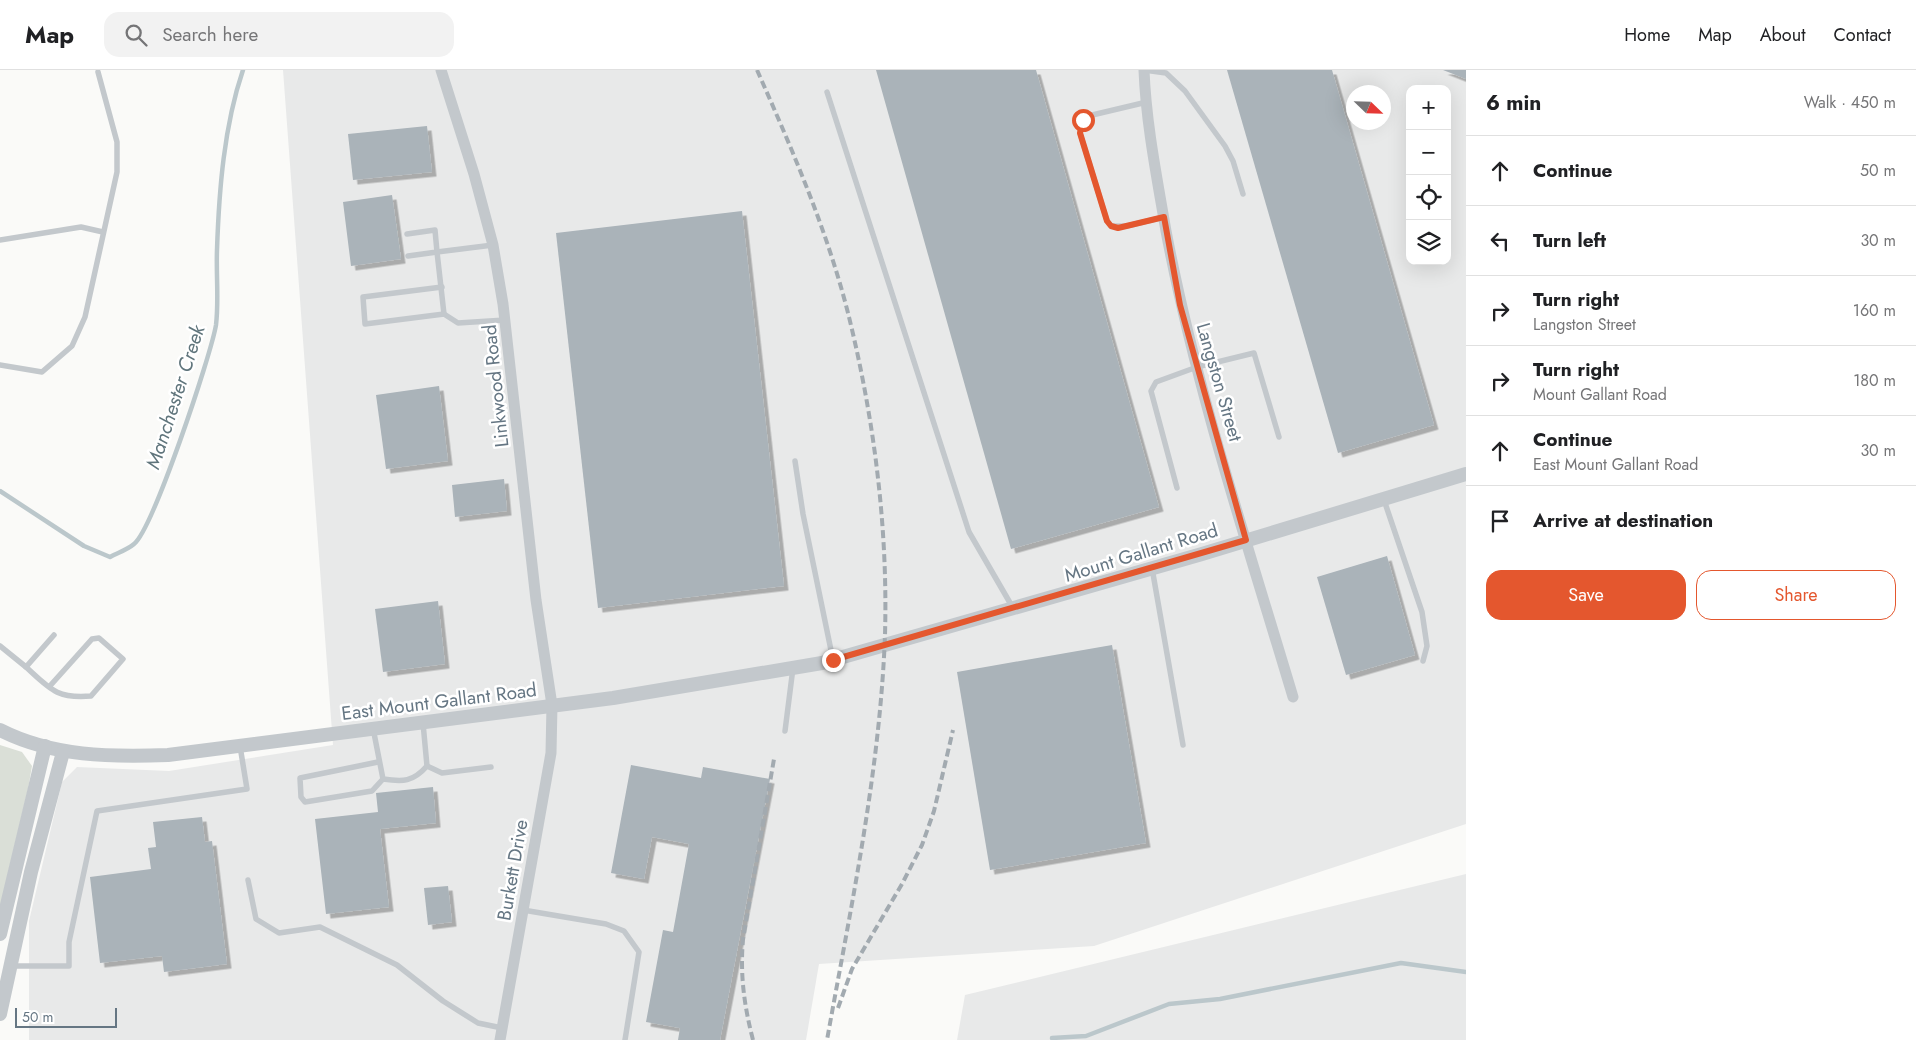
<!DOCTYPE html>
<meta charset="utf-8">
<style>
:root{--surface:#fff;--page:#f2f2f2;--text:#202124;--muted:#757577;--line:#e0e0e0;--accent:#e4572e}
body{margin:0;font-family:Jost,sans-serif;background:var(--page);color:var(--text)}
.controls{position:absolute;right:15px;top:15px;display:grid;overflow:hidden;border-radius:10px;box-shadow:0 5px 20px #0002}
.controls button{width:45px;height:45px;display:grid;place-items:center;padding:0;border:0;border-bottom:1px solid var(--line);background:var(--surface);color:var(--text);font:25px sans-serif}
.compass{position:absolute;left:1346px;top:15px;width:45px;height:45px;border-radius:50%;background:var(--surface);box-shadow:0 5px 20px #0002;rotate:113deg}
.scale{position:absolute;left:15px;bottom:12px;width:102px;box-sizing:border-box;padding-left:5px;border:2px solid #657683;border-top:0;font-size:14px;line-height:18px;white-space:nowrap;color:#657683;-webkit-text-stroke:4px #fff;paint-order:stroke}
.stop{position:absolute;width:15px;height:15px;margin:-11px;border:4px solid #e4572e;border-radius:50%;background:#fff}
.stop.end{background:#e4572e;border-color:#fff;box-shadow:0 1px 5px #0008}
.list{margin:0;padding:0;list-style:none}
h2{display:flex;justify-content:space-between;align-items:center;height:65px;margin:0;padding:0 20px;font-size:21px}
h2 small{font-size:16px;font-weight:400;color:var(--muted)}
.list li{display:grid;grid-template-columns:32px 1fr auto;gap:15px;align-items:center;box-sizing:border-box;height:70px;padding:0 20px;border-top:1px solid var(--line)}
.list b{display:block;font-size:19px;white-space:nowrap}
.list p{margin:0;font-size:16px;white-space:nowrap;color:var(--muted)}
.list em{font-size:16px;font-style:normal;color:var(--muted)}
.actions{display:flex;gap:10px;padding:15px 20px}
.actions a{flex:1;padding:11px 0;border:1px solid var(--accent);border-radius:15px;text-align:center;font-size:18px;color:var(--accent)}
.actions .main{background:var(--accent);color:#fff}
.icon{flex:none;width:28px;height:28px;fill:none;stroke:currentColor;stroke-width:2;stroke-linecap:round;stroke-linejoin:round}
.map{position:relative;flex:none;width:1466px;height:970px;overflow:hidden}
header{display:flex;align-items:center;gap:30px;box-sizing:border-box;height:70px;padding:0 25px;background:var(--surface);border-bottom:1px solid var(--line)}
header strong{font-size:24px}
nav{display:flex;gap:28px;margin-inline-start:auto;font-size:18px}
.search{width:350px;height:45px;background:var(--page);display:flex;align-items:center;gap:12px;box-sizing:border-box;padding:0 18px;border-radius:15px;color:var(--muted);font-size:19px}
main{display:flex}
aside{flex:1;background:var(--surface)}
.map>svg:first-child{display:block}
.built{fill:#e8e9e9;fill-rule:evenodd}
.green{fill:#dadfd7}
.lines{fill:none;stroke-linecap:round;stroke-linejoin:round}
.stream{stroke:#bbc7cb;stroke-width:4.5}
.building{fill:#aab3b9;filter:url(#shadow)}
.service{stroke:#c3c8cc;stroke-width:5.5}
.minor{stroke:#c3c8cc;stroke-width:11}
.tertiary{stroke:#c3c8cc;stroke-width:14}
.rail{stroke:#a2aab0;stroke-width:4;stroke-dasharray:8 4;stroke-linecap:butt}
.route{stroke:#e4572e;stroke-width:6}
.labels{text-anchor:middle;stroke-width:5;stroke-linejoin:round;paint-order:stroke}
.street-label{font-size:19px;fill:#657683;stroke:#fff}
.water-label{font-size:20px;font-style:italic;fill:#60757c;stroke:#fff}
</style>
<header>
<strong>Map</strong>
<div class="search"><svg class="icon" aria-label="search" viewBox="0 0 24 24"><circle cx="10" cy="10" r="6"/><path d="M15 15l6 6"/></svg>Search here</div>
<nav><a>Home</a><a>Map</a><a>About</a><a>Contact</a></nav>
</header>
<main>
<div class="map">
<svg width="1466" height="970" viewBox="0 0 1466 970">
<defs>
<filter id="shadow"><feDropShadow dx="4.5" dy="4.5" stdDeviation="0" flood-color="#0004"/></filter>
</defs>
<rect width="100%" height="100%" fill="#fafaf8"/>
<g class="built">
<path d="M283,0H1466V754L1094,876L819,894L806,970H29V851L62,712L77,697L169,701L333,675ZM1410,19H1447V191H1410ZM1354,22H1384V52H1354Z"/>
<path d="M1466,804V970H957L965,925Z"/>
</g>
<path class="green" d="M0,675L22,682L32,696L28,719L0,837Z"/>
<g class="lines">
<g class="stream">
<path d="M0,421L84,476L110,487C117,483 127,480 134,474C153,459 211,285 216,255C219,230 216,205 217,180C219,120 224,56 243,0"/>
<path d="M1052,968L1086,966L1169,934L1220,929L1401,893L1466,902"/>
</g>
</g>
<g class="building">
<path d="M876,0H1036L1159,437L1011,479Z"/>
<path d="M1227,0H1332L1434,355L1338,383Z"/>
<path d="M1443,0H1466V9Z"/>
<path d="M427,56L432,102L353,110L348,64Z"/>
<path d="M392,125L401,189L351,196L343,132Z"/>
<path d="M742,141L784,516L598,538L556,163Z"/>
<path d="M439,316L448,391L386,399L376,325Z"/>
<path d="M504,409L507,441L455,447L452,415Z"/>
<path d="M1387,486L1415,585L1346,605L1317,507Z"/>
<path d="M438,531L445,594L383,602L375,539Z"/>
<path d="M1112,575L1146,773L990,800L957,602Z"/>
<path d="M631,695L701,708L703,697L770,709L720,970H678L680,958L646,952L663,860L673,862L689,774L652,767L644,809L611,803Z"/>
<path d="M433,717L436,753L380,759L389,837L326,844L315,749L378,742L376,723Z"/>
<path d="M202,747L205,772L212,771L227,894L164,902L162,886L100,893L90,807L151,799L148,778L156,777L153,752Z"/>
<path d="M448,816L452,852L428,855L424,818Z"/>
</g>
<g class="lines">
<g class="service">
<path d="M1144,0L1166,3L1185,21L1225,76L1233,91L1243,124"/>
<path d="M827,22L969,462L1013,538"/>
<path d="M1147,32L1088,46L1083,50L1080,63L1107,151L1111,156H1127L1164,147"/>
<path d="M407,164L435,160L437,182L408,186"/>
<path d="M0,170L81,157L103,162"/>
<path d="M493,175L437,182L444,244L458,253L505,250"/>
<path d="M442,217L363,227L365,254L444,244"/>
<path d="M0,295L42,302L72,276L85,247L117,102V72L98,2"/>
<path d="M795,391L803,444L833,590"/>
<path d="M1177,418L1151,321L1156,312L1197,297L1254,283L1279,367"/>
<path d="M1384,430L1422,542L1427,576L1423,591"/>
<path d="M1152,498L1183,675"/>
<path d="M0,576L26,597L54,565"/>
<path d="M26,597C50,619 57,629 91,626L123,589L99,568L92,569L49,617"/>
<path d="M373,658L383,709C403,712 413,712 427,696L423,653"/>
<path d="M785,661L793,598"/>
<path d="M378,692L300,708L301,727L305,732L372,721L383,709"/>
<path d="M427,696L442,703L491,697"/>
<path d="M248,810L256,849L279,863L320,857L397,895L443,931L478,953L502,958"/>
<path d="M523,840L606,854L624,861L639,882L625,970"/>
<path d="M12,896H69V872L97,741L247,719L240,676"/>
</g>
<g class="minor">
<path d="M441,0L474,104L493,175L503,234L536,530L552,635L551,683L500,970"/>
<path d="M1144,0C1146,53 1157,108 1166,161C1196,319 1247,473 1293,627"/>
</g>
<g class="tertiary">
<path d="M0,660C53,687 111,687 168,685L613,628L822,593L1202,484L1466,404"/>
<path d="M0,864L45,676"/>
<path d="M0,944L31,802L63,682"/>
</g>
<g class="rail">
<path d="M757,0C792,79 827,160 848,243C874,348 888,457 885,565C880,701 851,836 827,970"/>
<path d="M838,938L852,899L902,814L922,775L934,741L953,660"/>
<path d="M753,970C744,935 740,905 743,869L774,689"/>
</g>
</g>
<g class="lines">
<path class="route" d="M833,590L1246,470L1180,235L1164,147L1118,158L1111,156L1107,151L1080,63L1083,50"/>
</g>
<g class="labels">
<g class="street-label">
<text transform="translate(1220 312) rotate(74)" y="7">Langston Street</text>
<text transform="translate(495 316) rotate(-96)" y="7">Linkwood Road</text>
<text transform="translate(1141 482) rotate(-17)" y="7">Mount Gallant Road</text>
<text transform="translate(439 631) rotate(-7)" y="7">East Mount Gallant Road</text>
<text transform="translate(512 800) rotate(-80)" y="7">Burkett Drive</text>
</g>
<g class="water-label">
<text transform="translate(175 327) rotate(-72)" y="7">Manchester Creek</text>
</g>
</g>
</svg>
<div class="controls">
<button>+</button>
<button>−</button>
<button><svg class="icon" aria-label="locate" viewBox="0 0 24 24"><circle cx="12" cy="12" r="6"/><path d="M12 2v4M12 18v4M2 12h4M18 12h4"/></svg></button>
<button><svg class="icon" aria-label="layers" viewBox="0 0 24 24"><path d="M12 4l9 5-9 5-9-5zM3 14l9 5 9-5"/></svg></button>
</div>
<svg class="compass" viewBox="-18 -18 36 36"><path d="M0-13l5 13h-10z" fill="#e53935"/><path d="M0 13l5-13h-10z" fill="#757577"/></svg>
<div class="scale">50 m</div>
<div class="stop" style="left:1083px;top:50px"></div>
<div class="stop end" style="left:833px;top:590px"></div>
</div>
<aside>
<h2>6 min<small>Walk · 450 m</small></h2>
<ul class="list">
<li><svg class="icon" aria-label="ahead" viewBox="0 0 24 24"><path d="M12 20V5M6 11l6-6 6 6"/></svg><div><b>Continue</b></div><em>50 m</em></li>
<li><svg class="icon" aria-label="left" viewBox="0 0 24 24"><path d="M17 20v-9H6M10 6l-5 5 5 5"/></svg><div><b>Turn left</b></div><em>30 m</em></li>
<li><svg class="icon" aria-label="right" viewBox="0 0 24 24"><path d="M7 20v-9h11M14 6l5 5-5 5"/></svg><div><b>Turn right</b><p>Langston Street</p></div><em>160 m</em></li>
<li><svg class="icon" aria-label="right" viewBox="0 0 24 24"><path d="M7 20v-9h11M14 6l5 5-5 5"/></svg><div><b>Turn right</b><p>Mount Gallant Road</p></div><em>180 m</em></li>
<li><svg class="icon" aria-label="ahead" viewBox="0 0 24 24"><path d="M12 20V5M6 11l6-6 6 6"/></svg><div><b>Continue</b><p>East Mount Gallant Road</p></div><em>30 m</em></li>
<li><svg class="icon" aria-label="arrive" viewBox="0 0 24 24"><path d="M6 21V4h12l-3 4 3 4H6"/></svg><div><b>Arrive at destination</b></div></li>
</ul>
<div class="actions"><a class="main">Save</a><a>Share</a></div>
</aside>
</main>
